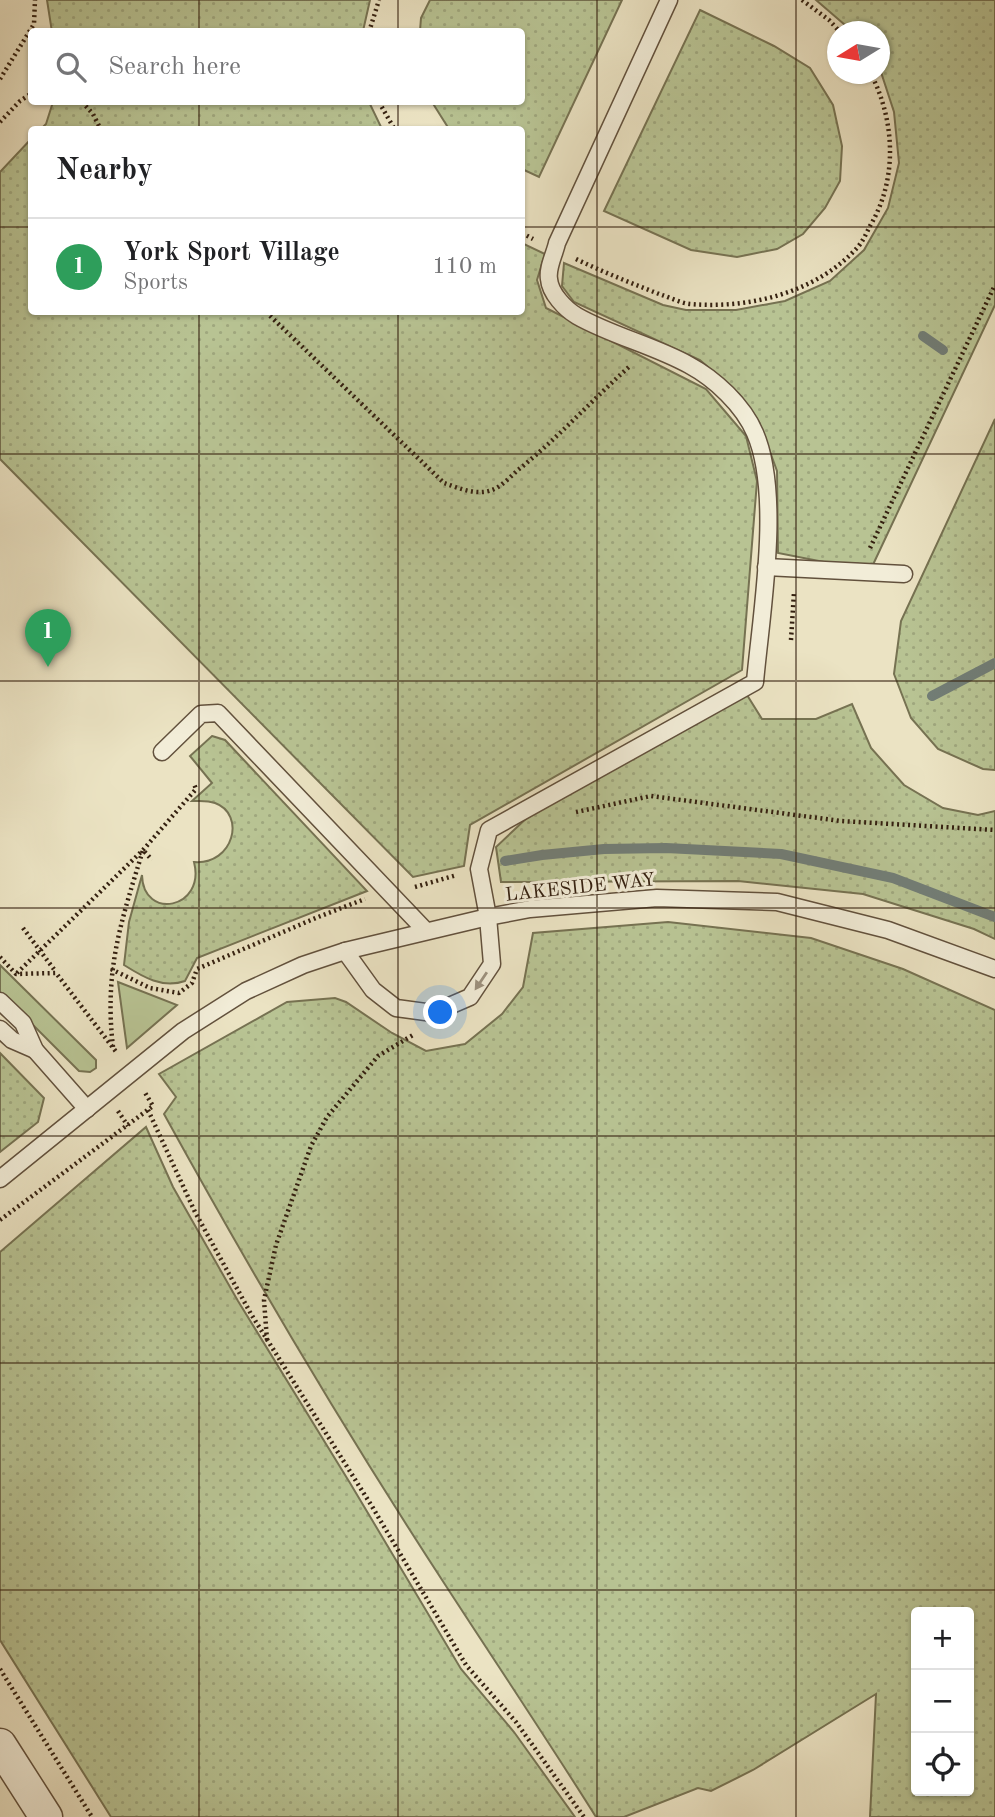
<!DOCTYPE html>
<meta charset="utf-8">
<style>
:root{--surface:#fff;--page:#f6f6f6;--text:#202124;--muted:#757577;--line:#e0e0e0;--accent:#2563eb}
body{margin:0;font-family:"Old Standard TT",serif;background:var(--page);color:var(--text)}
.controls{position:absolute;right:21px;bottom:21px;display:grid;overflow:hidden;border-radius:7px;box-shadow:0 2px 5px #0004}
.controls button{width:63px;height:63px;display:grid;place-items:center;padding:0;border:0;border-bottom:2px solid var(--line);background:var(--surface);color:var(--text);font:35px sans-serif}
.compass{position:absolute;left:827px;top:21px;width:63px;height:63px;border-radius:50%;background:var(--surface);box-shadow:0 2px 5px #0004;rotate:259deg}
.you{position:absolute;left:441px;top:1013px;width:24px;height:24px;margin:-18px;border:5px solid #fff;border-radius:50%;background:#1a73e8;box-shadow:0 0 0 10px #1a73e833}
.badge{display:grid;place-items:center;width:46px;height:46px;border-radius:50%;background:var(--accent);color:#fff;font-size:23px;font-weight:700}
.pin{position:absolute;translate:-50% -58px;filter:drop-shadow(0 2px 4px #0008)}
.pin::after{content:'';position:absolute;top:37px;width:24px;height:21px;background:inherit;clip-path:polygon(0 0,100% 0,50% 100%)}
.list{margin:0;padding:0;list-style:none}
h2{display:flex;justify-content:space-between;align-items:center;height:91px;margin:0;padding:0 28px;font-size:30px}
h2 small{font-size:23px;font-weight:400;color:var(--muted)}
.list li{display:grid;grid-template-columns:46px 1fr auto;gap:21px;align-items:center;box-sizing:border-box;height:98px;padding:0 28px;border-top:2px solid var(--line)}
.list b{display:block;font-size:26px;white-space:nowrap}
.list p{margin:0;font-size:23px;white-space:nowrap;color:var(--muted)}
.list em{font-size:23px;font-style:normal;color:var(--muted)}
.icon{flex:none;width:38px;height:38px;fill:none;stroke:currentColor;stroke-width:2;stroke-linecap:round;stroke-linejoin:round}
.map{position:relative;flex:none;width:995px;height:1817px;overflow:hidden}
.search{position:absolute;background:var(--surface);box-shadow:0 2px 5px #0004;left:28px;top:28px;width:497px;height:77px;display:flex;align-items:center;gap:18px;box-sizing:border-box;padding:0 24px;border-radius:7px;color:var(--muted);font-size:26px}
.panel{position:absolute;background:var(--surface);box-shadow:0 2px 5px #0004;left:28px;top:126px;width:497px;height:189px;border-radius:7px}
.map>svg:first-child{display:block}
.grass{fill:url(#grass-dots);stroke:#767252;stroke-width:2;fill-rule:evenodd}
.garden{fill:#b8c393;stroke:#767252;stroke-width:2}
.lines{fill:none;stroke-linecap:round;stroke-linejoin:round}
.stream{stroke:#727e77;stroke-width:10}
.lane-casing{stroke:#62513d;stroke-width:19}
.street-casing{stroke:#62513d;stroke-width:35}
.path{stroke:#342010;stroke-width:4.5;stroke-dasharray:2 3.5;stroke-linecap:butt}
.lane{stroke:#f2edd8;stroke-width:16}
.street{stroke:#f2edd8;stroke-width:32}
.oneway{fill:#9c917e}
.grid{fill:none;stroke:#342010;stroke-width:2;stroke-opacity:0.55}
.labels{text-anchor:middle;stroke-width:6;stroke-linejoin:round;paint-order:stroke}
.street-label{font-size:19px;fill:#342010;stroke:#f2edd8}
</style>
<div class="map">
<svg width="995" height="1817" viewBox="0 0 995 1817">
<defs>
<pattern id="grass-dots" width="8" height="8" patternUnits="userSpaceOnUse" patternTransform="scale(1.75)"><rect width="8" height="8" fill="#b8c393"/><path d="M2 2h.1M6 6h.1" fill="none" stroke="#9fa77e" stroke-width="1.8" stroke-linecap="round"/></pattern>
</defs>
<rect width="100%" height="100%" fill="#ebe3c3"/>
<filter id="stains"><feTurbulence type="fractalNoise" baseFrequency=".00286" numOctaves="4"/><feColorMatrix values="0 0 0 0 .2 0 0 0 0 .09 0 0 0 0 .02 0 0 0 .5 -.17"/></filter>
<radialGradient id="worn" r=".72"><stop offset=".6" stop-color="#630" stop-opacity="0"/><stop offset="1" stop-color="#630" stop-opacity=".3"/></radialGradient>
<g class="grass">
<path d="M47,0H370L363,31L52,32Z"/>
<path d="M430,0H622L539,177L522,169V130L449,129L432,102H522V32L420,31L421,18Z"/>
<path d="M816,0H995V305L870,571L778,553L777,471L759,422L739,394L700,360L574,302L562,286L564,263L663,305L686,310H736L785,301L830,281L864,250L888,208L899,163L894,112L880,69V32L852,31Z"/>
<path d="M700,10L774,46L810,68L833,105L842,146L840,181L825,208L803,234L777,249L737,257L691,250L604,211Z"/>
<path d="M53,102H369L382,129H41L46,124Z"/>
<path d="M31,139L32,312H522V243L545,254L537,280L546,308L706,389L746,436L757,481L742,670L470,825L464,866L413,877L0,459V172Z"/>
<path d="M995,419V770L983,769L938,749L911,718L894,674L901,621Z"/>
<path d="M747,695L762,719H816L852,704L871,748L904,785L943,808L978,815L995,811V939L974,929L863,894L738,881L501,882L496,847L531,814Z"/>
<path d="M212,736L225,740L367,891L197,958L185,981C163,989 143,977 124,965L129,922L142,875C143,921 206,909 194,862C234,865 246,814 215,803C207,800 200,801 192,801L212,783L190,756Z"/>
<path d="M668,922L811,938L903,969L995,1010V1817H870L876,1694L753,1770L711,1791L698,1788L624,1817H596C547,1739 496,1663 446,1586C346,1433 252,1274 164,1114L176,1097L159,1074L287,1002L335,998L346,1002L392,1033L426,1051L465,1044L502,1014L523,987L533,933ZM916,1612H969V1791H916Z"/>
<path d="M0,1053L44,1098L38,1122L0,1152Z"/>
<path d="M146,1127L173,1187L238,1301L350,1483L461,1669L514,1732L575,1817H111L0,1640V1252Z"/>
</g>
<g class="garden">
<path d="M0,965L96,1060V1068L90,1072L79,1071L0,992Z"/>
<path d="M118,982L177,1005L127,1048Z"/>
</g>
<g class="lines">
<g class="stream">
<path d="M923,336L943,350"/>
<path d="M932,696L995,663"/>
<path d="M505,861L542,855L604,849L666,848L781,854L893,878L995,917"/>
</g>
<g class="lane-casing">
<g id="lane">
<path d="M766,567L904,574"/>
<path d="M162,752L201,714L218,713L426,931"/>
<path d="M345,951L373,990L396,1008L433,1013L470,997L492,964L488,917L479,869L489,830L755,682C761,614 782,495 755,433C743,405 715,379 689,365C653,345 612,336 577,316C565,309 550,293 549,279C547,268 555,253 557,243L669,0"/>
<path d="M0,1001L23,1023L35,1050L87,1109"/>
<path d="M0,1029L12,1040L35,1050"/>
<path d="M0,1179L183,1031L246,991L303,965L345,951L488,917L530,909L657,898L777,902L888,930L995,969"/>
</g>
</g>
<g class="street-casing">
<path id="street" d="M0,1745L46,1817"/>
</g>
<g class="path">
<path d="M802,0L829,20L840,32"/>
<path d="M369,32L379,0"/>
<path d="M0,79L34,24L35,0"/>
<path d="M82,102L93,114L101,130"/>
<path d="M379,102L395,130"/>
<path d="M0,122L20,101L32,93"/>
<path d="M522,233L533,239"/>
<path d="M576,259C603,272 631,283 659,294C669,297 680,303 690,304C749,309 815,293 856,249C862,243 866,234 870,226C898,179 895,121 871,74"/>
<path d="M266,312L444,483C458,488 477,496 492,490C501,487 510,477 518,470C558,438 592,400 630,366"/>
<path d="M870,548L995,285"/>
<path d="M791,640L794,592"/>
<path d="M576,812L651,796L841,821L995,830"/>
<path d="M415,887L457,875"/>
<path d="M23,928L56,972"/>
<path d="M0,957L16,974L56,973L117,1053"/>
<path d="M111,969L150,988L179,993L192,983L197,969L318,917L365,899"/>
<path d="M17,973L143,850L196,789L194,784"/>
<path d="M113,1047C104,970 121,922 143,850L152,860"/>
<path d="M148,1110L195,1212L251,1314L373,1508L466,1665L516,1722L584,1817"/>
<path d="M118,1111L128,1126"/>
<path d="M0,1220L153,1106L144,1091"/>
<path d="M267,1340L264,1300L276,1245L311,1146L327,1117L378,1056L413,1035"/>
<path d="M0,1669L92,1817"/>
</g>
<use href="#lane" class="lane"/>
<use href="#street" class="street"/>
</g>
<defs><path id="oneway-solid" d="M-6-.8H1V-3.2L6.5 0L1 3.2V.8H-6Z" transform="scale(1.75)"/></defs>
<use class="oneway" href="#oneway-solid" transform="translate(481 981) rotate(124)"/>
<path class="grid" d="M199,0V32M398,0V32M597,0V1817M796,0V1817M199,102V130M398,102V130M0,227H32M522,227H995M199,312V1817M398,312V1817M0,454H995M0,681H995M0,908H995M0,1136H995M0,1363H995M0,1590H995"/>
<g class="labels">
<g class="street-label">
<text transform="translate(580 886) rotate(-6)" y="7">LAKESIDE WAY</text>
</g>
</g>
<rect width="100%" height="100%" filter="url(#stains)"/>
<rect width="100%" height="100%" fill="url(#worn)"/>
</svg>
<div class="controls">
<button>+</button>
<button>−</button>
<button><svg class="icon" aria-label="locate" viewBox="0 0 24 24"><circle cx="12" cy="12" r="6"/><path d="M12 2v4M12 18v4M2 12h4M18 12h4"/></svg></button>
</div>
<svg class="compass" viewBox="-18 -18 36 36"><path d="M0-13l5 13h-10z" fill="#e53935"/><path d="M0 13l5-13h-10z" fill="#757577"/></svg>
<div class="you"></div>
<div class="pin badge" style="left:48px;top:667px;background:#2e9e5b">1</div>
<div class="search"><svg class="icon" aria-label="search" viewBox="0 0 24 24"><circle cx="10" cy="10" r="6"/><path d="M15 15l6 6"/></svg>Search here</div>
<section class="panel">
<h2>Nearby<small></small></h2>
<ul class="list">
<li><span class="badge" style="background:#2e9e5b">1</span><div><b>York Sport Village</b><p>Sports</p></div><em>110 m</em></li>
</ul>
</section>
</div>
